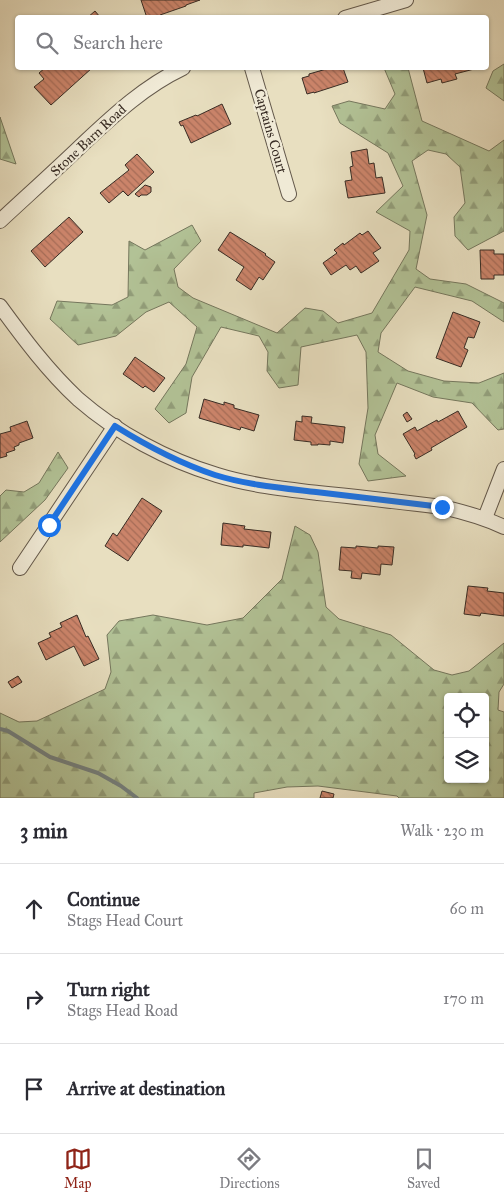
<!DOCTYPE html>
<meta charset="utf-8">
<style>
:root{--surface:#fff;--page:#f2f2f3;--text:#2b2b33;--muted:#7c7c81;--line:#e1e1e2;--accent:#8f2418}
body{margin:0;font-family:"IM FELL Great Primer",serif;background:var(--page);color:var(--text)}
.controls{position:absolute;right:15px;bottom:15px;display:grid;overflow:hidden;border-radius:5px;box-shadow:0 1px 4px #0004}
.controls button{width:45px;height:45px;display:grid;place-items:center;padding:0;border:0;border-bottom:1px solid var(--line);background:var(--surface);color:var(--text);font:25px sans-serif}
.stop{position:absolute;width:15px;height:15px;margin:-11px;border:4px solid #1a73e8;border-radius:50%;background:#fff}
.stop.end{background:#1a73e8;border-color:#fff;box-shadow:0 1px 5px #0008}
.list{margin:0;padding:0;list-style:none}
h2{display:flex;justify-content:space-between;align-items:center;height:65px;margin:0;padding:0 20px;font-size:21px}
h2 small{font-size:16px;font-weight:400;color:var(--muted)}
.list li{display:grid;grid-template-columns:32px 1fr auto;gap:15px;align-items:center;box-sizing:border-box;height:90px;padding:0 20px;border-top:1px solid var(--line)}
.list b{display:block;font-size:19px;white-space:nowrap}
.list p{margin:0;font-size:16px;white-space:nowrap;color:var(--muted)}
.list em{font-size:16px;font-style:normal;color:var(--muted)}
.icon{flex:none;width:28px;height:28px;fill:none;stroke:currentColor;stroke-width:2;stroke-linecap:round;stroke-linejoin:round}
.map{position:relative;flex:none;width:504px;height:798px;overflow:hidden}
.search{position:absolute;background:var(--surface);box-shadow:0 1px 4px #0004;left:15px;right:15px;top:15px;height:55px;display:flex;align-items:center;gap:12px;box-sizing:border-box;padding:0 18px;border-radius:5px;color:var(--muted);font-size:19px}
.sheet{height:335px;background:var(--surface)}
nav{display:flex;justify-content:space-around;align-items:center;box-sizing:border-box;height:70px;border-top:1px solid var(--line);background:var(--surface);font-size:14px;color:var(--muted)}
nav a{display:grid;justify-items:center;gap:2px}
nav .on{color:var(--accent)}
.map>svg:first-child{display:block}
.forest{fill:url(#forest-firs);stroke:#75775d;fill-rule:evenodd}
.lines{fill:none;stroke-linecap:round;stroke-linejoin:round}
.stream{stroke:#748180;stroke-width:4}
.building{fill:url(#building-back-hatch);stroke:#382c24}
.minor-casing{stroke:#64594b;stroke-width:16}
.minor{stroke:#f0ead6;stroke-width:14}
.route{stroke:#1a73e8;stroke-width:6}
.labels{text-anchor:middle;stroke-width:4.5;stroke-linejoin:round;paint-order:stroke}
.street-label{font-size:14px;fill:#382c24;stroke:#f0ead6}
</style>
<div class="map">
<svg width="504" height="798" viewBox="0 0 504 798">
<defs>
<pattern id="forest-firs" width="22" height="20" patternUnits="userSpaceOnUse" patternTransform="scale(1.25)"><rect width="22" height="20" fill="#b2c296"/><path d="M5 1l3.5 6h-7zM16 11l3.5 6h-7z" fill="#929e7a"/></pattern>
<pattern id="building-back-hatch" width="6" height="6" patternUnits="userSpaceOnUse" patternTransform="scale(1.25)"><rect width="6" height="6" fill="#cb846a"/><path d="M-1 5l2 2M0 0l6 6M5-1l2 2" fill="none" stroke="#a66c57"/></pattern>
</defs>
<rect width="100%" height="100%" fill="#e8dfc0"/>
<filter id="stains"><feTurbulence type="fractalNoise" baseFrequency=".004" numOctaves="4"/><feColorMatrix values="0 0 0 0 .2 0 0 0 0 .09 0 0 0 0 .02 0 0 0 .5 -.17"/></filter>
<radialGradient id="worn" r=".72"><stop offset=".6" stop-color="#630" stop-opacity="0"/><stop offset="1" stop-color="#630" stop-opacity=".3"/></radialGradient>
<g class="forest">
<path d="M504,64V101L486,88L493,71Z"/>
<path d="M384,68H408L422,121L489,151L504,140V231L468,250L455,236L454,217L465,203L460,167L446,154L428,150L412,161L427,215L416,269L430,279L466,284L504,303V322L472,301L415,287L381,333L378,352L408,371L444,381L479,383L504,373V429L498,430L472,403L433,397L397,383L375,435L378,454L406,476L368,481L359,464L368,408L366,352L357,335L301,347L298,385L279,388L267,371L268,352L259,336L221,327L192,377L186,413L169,423L155,409L186,364L197,327L169,302L146,312L116,336L78,345L50,319L57,301L112,305L128,297L129,241L145,250L192,225L201,241L174,269L178,287L193,298L277,333L305,308L323,311L338,323L372,313L409,250L410,231L376,212L403,186L388,153L340,123L332,106L349,101L385,109L395,94Z"/>
<path d="M0,117L16,164L0,159Z"/>
<path d="M58,452L68,468L45,500L0,542V496L6,490L24,492L39,483Z"/>
<path d="M295,526L310,535L318,552L326,607L339,619L391,635L434,670L452,675L469,671L504,643V684L499,692L498,710L504,712V798H399L397,796L318,786L287,787L254,793V798H0V713L19,722L37,721L105,689L111,672L107,635L119,621L153,615L207,625L243,618L282,579ZM448,697H485V779H448Z"/>
</g>
<g class="lines">
<path class="stream" d="M0,729L8,731L50,757L98,773L121,786L137,798"/>
</g>
<g class="building">
<path d="M141,0H200L186,5V6L160,15V18H147Z"/>
<path d="M95,11L100,17L87,18Z"/>
<path d="M45,68H92L51,105L34,87L44,79L39,73Z"/>
<path d="M330,68H343L348,82L314,93V92L307,94L302,78L309,76V74Z"/>
<path d="M423,68H478L455,74L457,79L442,83L441,79L427,83Z"/>
<path d="M222,104L231,124L191,143L183,125L181,126L179,122L196,115L197,116Z"/>
<path d="M367,149L369,164L374,163L376,178L382,177L385,193L348,198L345,181L352,180L350,167L353,166L351,152Z"/>
<path d="M137,154L154,172L128,196L123,191L109,203L100,193L129,170L125,165Z"/>
<path d="M145,185L151,187V192L147,195H141L139,197L135,194Z"/>
<path d="M69,217L83,232L45,267L31,251Z"/>
<path d="M368,231L381,248L373,253L379,261L361,273L356,266L350,270L346,265L331,275L323,263L337,253L334,250L343,243L344,245L360,233L362,235Z"/>
<path d="M230,232L266,254L265,255L275,262L263,280L259,277L251,290L236,280L244,267L218,250Z"/>
<path d="M480,250H494V254H504V275H494V279H481Z"/>
<path d="M453,312L480,322L474,338L468,337L464,348L468,350L461,367L436,358Z"/>
<path d="M135,357L165,378L154,392L145,386L143,388L123,374Z"/>
<path d="M204,399L224,405V402L234,405V408L259,415L254,431L241,427L240,430L199,418Z"/>
<path d="M458,411L467,427L431,448L432,450L416,459L414,455L415,454L403,434L415,427L417,431L437,420L438,422Z"/>
<path d="M407,412L412,419L407,422L403,415Z"/>
<path d="M302,416L312,417L311,423L345,427L343,443L330,441V445L318,444V445H311V442L294,440L296,421L302,422Z"/>
<path d="M27,421L33,438L19,443V445L14,447L15,450L6,453L7,456L0,458V434L11,431L10,427Z"/>
<path d="M142,498L162,511L128,561L105,546L113,533L117,536Z"/>
<path d="M223,523L245,526L244,529L271,532L269,548L243,545V547L221,545Z"/>
<path d="M356,546L378,548V546L394,547L392,565L381,564L380,575L362,573L361,579L351,578L352,571L339,570L341,547L356,548Z"/>
<path d="M468,586L488,588L487,591L504,593V616L481,613L480,616L464,614Z"/>
<path d="M77,615L86,637L88,636L99,659L84,666L74,646L46,660L38,643L51,637L49,633L62,627L60,623Z"/>
<path d="M18,676L22,682L12,688L8,682Z"/>
<path d="M322,791L334,794L333,798H320Z"/>
</g>
<g class="lines">
<g class="minor-casing">
<g id="minor">
<path d="M345,18L406,0"/>
<path d="M252,68L289,194"/>
<path d="M0,221C28,195 57,169 85,142C115,114 145,86 183,68"/>
<path d="M0,306C24,339 48,371 78,399C117,433 167,460 217,475C249,485 284,489 318,493C359,497 401,502 442,507C464,512 483,517 504,527"/>
<path d="M485,518L504,469"/>
<path d="M20,568L115,426"/>
</g>
</g>
<use href="#minor" class="minor"/>
</g>
<g class="lines">
<path class="route" d="M49,525L115,426C147,446 179,463 215,475C247,485 282,488 316,492C358,497 400,502 442,507"/>
</g>
<g class="labels">
<g class="street-label">
<text transform="translate(271 131) rotate(74)" y="5">Captains Court</text>
<text transform="translate(88 140) rotate(-43)" y="5">Stone Barn Road</text>
</g>
</g>
<rect width="100%" height="100%" filter="url(#stains)"/>
<rect width="100%" height="100%" fill="url(#worn)"/>
</svg>
<div class="controls">
<button><svg class="icon" aria-label="locate" viewBox="0 0 24 24"><circle cx="12" cy="12" r="6"/><path d="M12 2v4M12 18v4M2 12h4M18 12h4"/></svg></button>
<button><svg class="icon" aria-label="layers" viewBox="0 0 24 24"><path d="M12 4l9 5-9 5-9-5zM3 14l9 5 9-5"/></svg></button>
</div>
<div class="stop" style="left:49px;top:525px"></div>
<div class="stop end" style="left:442px;top:507px"></div>
<div class="search"><svg class="icon" aria-label="search" viewBox="0 0 24 24"><circle cx="10" cy="10" r="6"/><path d="M15 15l6 6"/></svg>Search here</div>
</div>
<section class="sheet">
<h2>3 min<small>Walk · 230 m</small></h2>
<ul class="list">
<li><svg class="icon" aria-label="ahead" viewBox="0 0 24 24"><path d="M12 20V5M6 11l6-6 6 6"/></svg><div><b>Continue</b><p>Stags Head Court</p></div><em>60 m</em></li>
<li><svg class="icon" aria-label="right" viewBox="0 0 24 24"><path d="M7 20v-9h11M14 6l5 5-5 5"/></svg><div><b>Turn right</b><p>Stags Head Road</p></div><em>170 m</em></li>
<li><svg class="icon" aria-label="arrive" viewBox="0 0 24 24"><path d="M6 21V4h12l-3 4 3 4H6"/></svg><div><b>Arrive at destination</b></div></li>
</ul>
</section>
<nav>
<a class="on"><svg class="icon" aria-label="map" viewBox="0 0 24 24"><path d="M3 6l6-2 6 2 6-2v14l-6 2-6-2-6 2zM9 4v14M15 6v14"/></svg>Map</a>
<a><svg class="icon" aria-label="directions" viewBox="0 0 24 24"><path d="M12 3l9 9-9 9-9-9zM9 14v-3h6M13 9l2 2-2 2"/></svg>Directions</a>
<a><svg class="icon" aria-label="saved" viewBox="0 0 24 24"><path d="M7 4h10v16l-5-4-5 4z"/></svg>Saved</a>
</nav>
